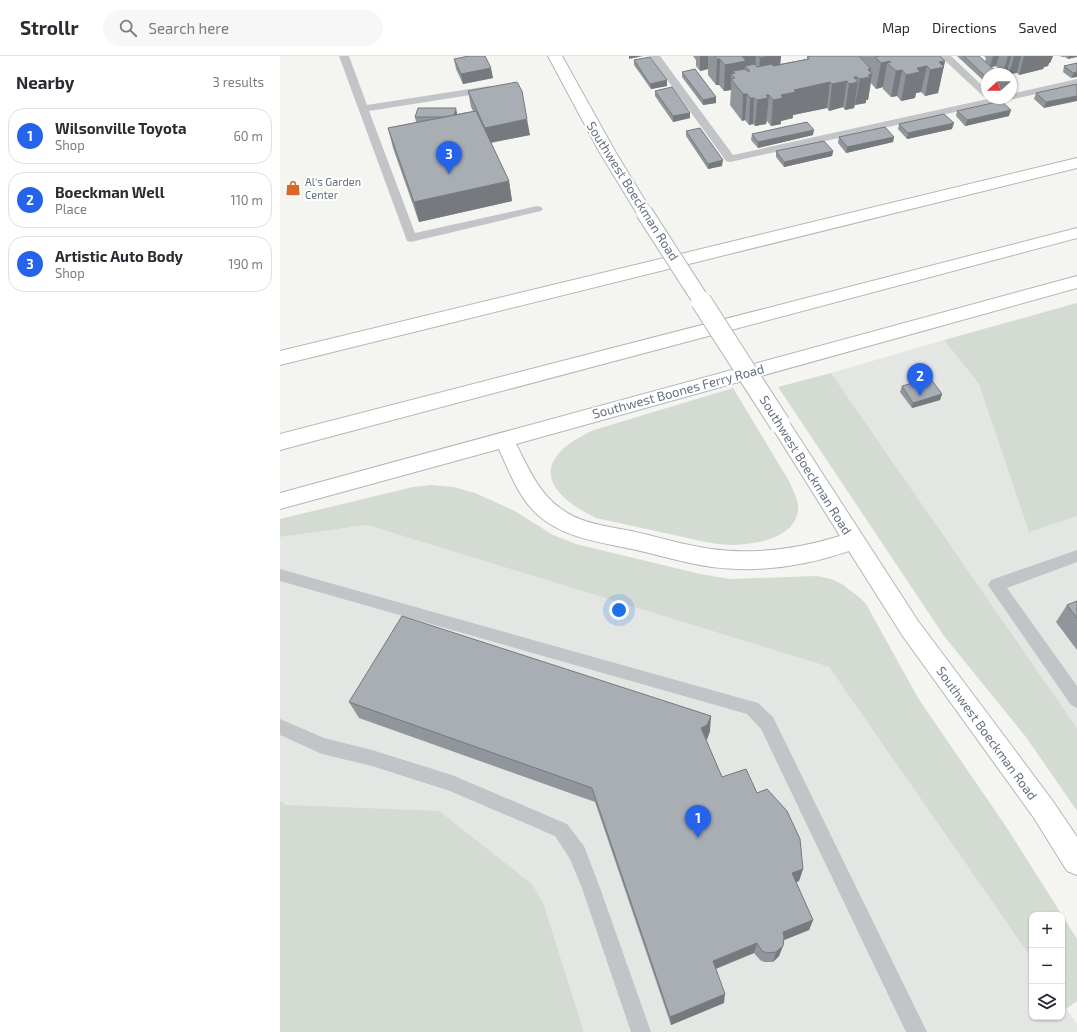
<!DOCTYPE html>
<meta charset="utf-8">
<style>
:root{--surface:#fff;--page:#f7f7f7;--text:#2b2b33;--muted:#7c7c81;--line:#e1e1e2;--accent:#2563eb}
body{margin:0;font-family:"Exo 2",sans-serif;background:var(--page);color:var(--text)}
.controls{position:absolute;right:12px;bottom:12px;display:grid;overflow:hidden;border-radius:8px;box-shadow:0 1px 3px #0004}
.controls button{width:36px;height:36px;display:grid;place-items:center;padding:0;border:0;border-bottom:1px solid var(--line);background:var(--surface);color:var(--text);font:20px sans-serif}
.compass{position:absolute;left:701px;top:12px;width:36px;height:36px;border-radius:50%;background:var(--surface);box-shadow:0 1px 3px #0004;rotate:249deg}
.you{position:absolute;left:339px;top:554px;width:14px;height:14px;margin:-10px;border:3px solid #fff;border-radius:50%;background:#1a73e8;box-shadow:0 0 0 6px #1a73e833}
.badge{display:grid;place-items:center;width:26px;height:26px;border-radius:50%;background:var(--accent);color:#fff;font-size:13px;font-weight:700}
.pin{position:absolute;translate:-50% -33px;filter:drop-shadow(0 1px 2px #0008)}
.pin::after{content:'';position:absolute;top:21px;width:14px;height:12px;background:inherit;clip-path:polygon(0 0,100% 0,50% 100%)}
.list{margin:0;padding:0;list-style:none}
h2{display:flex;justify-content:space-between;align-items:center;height:52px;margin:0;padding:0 16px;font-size:17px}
h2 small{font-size:13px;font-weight:400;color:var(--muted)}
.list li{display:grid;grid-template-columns:26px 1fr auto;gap:12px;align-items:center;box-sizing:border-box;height:56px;margin:0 8px 8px;padding:0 8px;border:1px solid var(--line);border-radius:16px}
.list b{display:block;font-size:15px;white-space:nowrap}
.list p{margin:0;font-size:13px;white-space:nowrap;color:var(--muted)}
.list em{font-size:13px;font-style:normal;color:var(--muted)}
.icon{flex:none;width:22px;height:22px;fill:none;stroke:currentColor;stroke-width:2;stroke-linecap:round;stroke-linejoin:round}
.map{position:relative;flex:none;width:797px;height:976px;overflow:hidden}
header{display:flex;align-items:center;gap:24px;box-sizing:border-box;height:56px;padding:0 20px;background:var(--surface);border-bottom:1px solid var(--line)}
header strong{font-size:19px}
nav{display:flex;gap:22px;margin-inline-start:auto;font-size:14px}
.search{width:280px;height:36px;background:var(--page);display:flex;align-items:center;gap:10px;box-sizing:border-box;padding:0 14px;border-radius:22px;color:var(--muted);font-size:15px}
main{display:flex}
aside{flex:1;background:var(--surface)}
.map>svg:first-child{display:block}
.built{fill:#e4e6e4}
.green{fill:#d4dbd2}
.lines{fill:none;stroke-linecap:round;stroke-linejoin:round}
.secondary-casing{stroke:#b2b6ba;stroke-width:2}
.highway-casing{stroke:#b4b7ba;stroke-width:2}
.lane{fill:#c2c4c8;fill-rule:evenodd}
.secondary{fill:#fff;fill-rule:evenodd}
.highway{fill:#fff;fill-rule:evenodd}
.secondary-bridge-far1-casing{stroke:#b2b6ba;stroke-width:18;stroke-linecap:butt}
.secondary-bridge-casing{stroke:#b2b6ba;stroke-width:22;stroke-linecap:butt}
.secondary-bridge-far1{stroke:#fff;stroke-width:16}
.secondary-bridge{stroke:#fff;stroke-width:20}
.wall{fill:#90969b}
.shaded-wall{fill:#767a7e}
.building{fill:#a8aeb4;stroke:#767a7e}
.labels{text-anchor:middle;stroke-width:4;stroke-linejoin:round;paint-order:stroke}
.far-poi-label{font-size:11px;fill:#657180;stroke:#fff;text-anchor:start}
.street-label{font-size:13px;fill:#657180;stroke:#fff}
</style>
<header>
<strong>Strollr</strong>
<div class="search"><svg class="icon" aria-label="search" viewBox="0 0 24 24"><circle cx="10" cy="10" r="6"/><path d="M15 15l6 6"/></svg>Search here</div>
<nav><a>Map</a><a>Directions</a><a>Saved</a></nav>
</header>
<main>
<aside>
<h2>Nearby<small>3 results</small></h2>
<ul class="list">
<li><span class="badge">1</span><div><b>Wilsonville Toyota</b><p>Shop</p></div><em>60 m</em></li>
<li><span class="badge">2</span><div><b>Boeckman Well</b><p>Place</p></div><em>110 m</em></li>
<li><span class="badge">3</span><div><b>Artistic Auto Body</b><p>Shop</p></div><em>190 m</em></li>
</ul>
</aside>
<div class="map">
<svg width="797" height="976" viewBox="0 0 797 976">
<rect width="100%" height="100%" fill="#f4f4f0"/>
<g class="built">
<path d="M664,284L699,328L749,475L797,460V672L551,317Z"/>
<path d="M87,469L549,611L752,903V961H782V947L797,968V976H304L264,849L0,745V481Z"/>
</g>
<g class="green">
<path d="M797,247V460L749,476L699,328L664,284Z"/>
<path d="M551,317L797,672V755L746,681L664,580L498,331Z"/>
<path d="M453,332L509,425C513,434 519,445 518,454C515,482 477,488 454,489C434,489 413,483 394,479C368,473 342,468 316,462C260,435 252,402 314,374Z"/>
<path d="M151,429L173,431L195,437L233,454L273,479L296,488L420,518L450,523L537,520L551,523L562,528L580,542L586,548L638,642L727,772L782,859H752V903L549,611L87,469L0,481V463L133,431Z"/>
<path d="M0,745L8,749L159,755L252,828L264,849L304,976H0Z"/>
<path d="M782,859L797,883V945L786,953L782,947Z"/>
</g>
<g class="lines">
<g class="secondary-casing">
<g id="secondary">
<path d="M268,0H282L336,97L372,156L370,160L364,161L358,160L356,156L320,97Z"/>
<path d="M797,220V232L236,388C248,411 258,436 280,452C301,468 327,470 351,475C378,481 404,489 431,493C475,499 518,493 560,480L490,368L493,363L500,361L507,363L638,565L772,744L797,781V819L787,815L754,762L622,579L569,495C525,510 479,517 432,511C405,507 379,499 352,493C319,486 285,482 259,460C239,443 229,415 219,393L0,453V437Z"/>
</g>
</g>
<g class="highway-casing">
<g id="highway">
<path d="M797,102V112L0,309V295Z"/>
<path d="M797,172V182L0,394V378Z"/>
</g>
</g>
<g class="lane">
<path d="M59,0H69L87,49L209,30L214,33L209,36L89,55L135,177L257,150L261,151L263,153L261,155L131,186L127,185Z"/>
<path d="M370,0H380L453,99L712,42H731V38L797,23V29L450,106L446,105Z"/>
<path d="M660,0H671L707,34V42L704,41Z"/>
<path d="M797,494V506L727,532L797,630V652L791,649L708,529L711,524Z"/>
<path d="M0,513L478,647L493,661L647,976H626L481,673L467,658L0,525Z"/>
<path d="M0,663L44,682L92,694L172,719L287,768L304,790L320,832L371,976H351L302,832L290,803L275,780L170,735L92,710L42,698L0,679Z"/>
</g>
<use href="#secondary" class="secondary"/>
<use href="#highway" class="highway"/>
<g class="secondary-bridge-far1-casing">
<path id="secondary-bridge-far1" d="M364,156L422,246"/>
</g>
<g class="secondary-bridge-casing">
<path id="secondary-bridge" d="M421,245L500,368"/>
</g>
<use href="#secondary-bridge-far1" class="secondary-bridge-far1"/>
<use href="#secondary-bridge" class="secondary-bridge"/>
</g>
<g class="wall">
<path d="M413,0H501L500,8L527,3V1L531,0H660L665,5L658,37L645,40L641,36L636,37L635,42L621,45L617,40L611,41L603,33V31L596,33L591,27L592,21L588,44H586V47L575,49V48L574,52L565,54L563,51L549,55L547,52L513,59V62L501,65V68L491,70L487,65L486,68L475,70L473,68L469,69L465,64L462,65L450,49L451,34L444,35L439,29H436L428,19V13L420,15L416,10V4Z"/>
<path d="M677,0H699L705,6L706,2L704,0H773L770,7H769L768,10L764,11L763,13L739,19L737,17L731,18H728L727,16L723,17L716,10L711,11L707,18V26H705Z"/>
<path d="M780,0H797L788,3L785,1H782Z"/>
<path d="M174,3L213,22L183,28L176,13Z"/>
<path d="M354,4L387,30L371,33L354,9Z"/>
<path d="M797,7L791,22L783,16L784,10Z"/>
<path d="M402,16L436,41V47L423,49L402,21Z"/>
<path d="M797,28L764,52L754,43L756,37Z"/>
<path d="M188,35L250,79L211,87L229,125L232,145L139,166L113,92L108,72L136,66L135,61L177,57V58L193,55L191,51Z"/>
<path d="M375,35L410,57V62L393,66L375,40Z"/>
<path d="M677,55L729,60L685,70L676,60Z"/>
<path d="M619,68L672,73L627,83L618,73Z"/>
<path d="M406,75L442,110L428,113L406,80Z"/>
<path d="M472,78L533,79L478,92L471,84Z"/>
<path d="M559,81H614L613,86L566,97L558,87Z"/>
<path d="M496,95H553L552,100L504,111L496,101Z"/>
<path d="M622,330L662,338L660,344L632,352L620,336Z"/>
<path d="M797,545V594L776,566L787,549Z"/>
<path d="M69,646L430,675L426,684L442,721L477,737L523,813L519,825L516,826L533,864L529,874L504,884L503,890L499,900L493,906H484L480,904L474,897L436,913L444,947L391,969L315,746L79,662Z"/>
</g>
<g class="shaded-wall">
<path d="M349,0H363L349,3Z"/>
<path d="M420,0H428V13L420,15Z"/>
<path d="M462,0H476L474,23L470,15L465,10L464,31L453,15V20L451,18V34L444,35L445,9Z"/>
<path d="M490,0H501L499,24L478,28L480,2Z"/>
<path d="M713,0H719L716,10L710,11Z"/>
<path d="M728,0H731L727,16L723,17Z"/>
<path d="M734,0H741L737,17L729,18Z"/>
<path d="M744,0H773L770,7H769L768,10L764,11L763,13L739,19Z"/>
<path d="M789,0H797V1L788,3Z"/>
<path d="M437,3H440L439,29H436Z"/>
<path d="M610,5L609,9L607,7L603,31L596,33L601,7Z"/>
<path d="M665,5L658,37L645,40L650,14L659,6Z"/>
<path d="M647,10L641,36L636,37L635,42L621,45L626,19L637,12Z"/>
<path d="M211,12L213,22L183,28L181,18Z"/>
<path d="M588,13H591V18H592L588,44H586V47L575,49L580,23Z"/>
<path d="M622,14L617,40L611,41L616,15Z"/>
<path d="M797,16V21L791,22L793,17Z"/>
<path d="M574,21H577L576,27L578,26L574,52L565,54L569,28Z"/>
<path d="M706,21H707V26H705Z"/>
<path d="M387,24V30L371,33L370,28Z"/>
<path d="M567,25L563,51L549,55L552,28Z"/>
<path d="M550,26L547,52L513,59V62L501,65V68L491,70L493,44L501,39L514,34Z"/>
<path d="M463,38H467L465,64L462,65Z"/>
<path d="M486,39H489L486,68L475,70L477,44Z"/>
<path d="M797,40V45L764,52L766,46Z"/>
<path d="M436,41V47L423,49V44Z"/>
<path d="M470,42H474L473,68L469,69Z"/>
<path d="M176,52L177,57L175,66L174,61Z"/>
<path d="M731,54L729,60L685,70L687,64Z"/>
<path d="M410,57V62L393,66V60Z"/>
<path d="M247,63L250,79L208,87L205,72Z"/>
<path d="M674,67L672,73L627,83L628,77Z"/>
<path d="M534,74L533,79L478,92V86Z"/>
<path d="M614,81L613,86L566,97L567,91Z"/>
<path d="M553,95L552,100L504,111V106Z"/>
<path d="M443,104L442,110L428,113V108Z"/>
<path d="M229,125L232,145L139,166L134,146Z"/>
<path d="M662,338L660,344L632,352L633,347Z"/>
<path d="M431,660L430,675L427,684L421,672Z"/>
<path d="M523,813L519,825L509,829L512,817Z"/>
<path d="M533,864L529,874L499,886L503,876Z"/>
<path d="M477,887L474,897L432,914L433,905Z"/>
<path d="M503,890L499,900L493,906L496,896Z"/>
<path d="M445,938L444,947L391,969L390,961Z"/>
</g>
<g class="building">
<path d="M189,0H205L211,12L181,18L174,3Z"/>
<path d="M434,0H462L466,5L445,9L440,3H437Z"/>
<path d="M478,0H490L480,2Z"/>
<path d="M531,0H579L591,13H588L592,18L588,19L590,21L580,23L577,21H574L578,26L569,28L567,25L552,28L550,26L514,34L516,36L501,39L503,42L493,44L489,39H486L488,42L477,44L474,42H470L467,38H463L451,23L455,22L451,18L455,17L453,15L465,13L467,15H470L465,10L475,8L477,11L492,8L493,10L529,3L527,1Z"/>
<path d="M600,0H660L665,5L659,6L664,11L650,14L647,10L637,12L640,16L626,19L622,14L616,15L607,7L611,6L610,5L601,7L595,1Z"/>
<path d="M684,0H699L719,18H707V21H706Z"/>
<path d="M370,1L387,24L370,28L354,4Z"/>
<path d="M797,7V16L793,17L784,10Z"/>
<path d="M415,13L436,41L423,44L402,16Z"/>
<path d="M237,26L242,35L247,63L205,72L188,35Z"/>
<path d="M797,28V40L766,46L756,37Z"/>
<path d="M392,31L410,57L393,60L375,35Z"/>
<path d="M721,45L731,54L687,64L677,55Z"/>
<path d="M138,52H176L174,59L164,61H135Z"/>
<path d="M196,55L229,125L134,146L108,72Z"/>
<path d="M664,58L674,67L628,77L619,68Z"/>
<path d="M527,66L534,74L478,86L472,78Z"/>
<path d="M605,71L614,81L567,91L559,81Z"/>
<path d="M420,72L443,104L428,108L406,75Z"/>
<path d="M544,85L553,95L504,106L496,95Z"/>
<path d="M650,322L662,338L633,347L622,330Z"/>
<path d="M797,545V562L787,549Z"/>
<path d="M122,560L431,660L427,669L421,672L442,721L466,713L477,737L487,733L507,755L520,783L523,813L512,817L533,864L503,876L504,881L503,890L496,896L487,897L482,895L477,887L433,905L445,938L390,961L312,732L69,646Z"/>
</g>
<defs>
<g id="shop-bare" transform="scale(1.2)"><path d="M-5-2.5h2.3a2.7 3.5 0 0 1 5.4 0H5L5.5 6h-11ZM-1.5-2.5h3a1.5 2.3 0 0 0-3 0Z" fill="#d8682c" stroke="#fff" stroke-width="2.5" paint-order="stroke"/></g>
</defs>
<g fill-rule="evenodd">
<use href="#shop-bare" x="13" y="132"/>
</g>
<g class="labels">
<g class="far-poi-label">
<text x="25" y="130">Al's Garden<tspan x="25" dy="13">Center</tspan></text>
</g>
<g class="street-label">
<text transform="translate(353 135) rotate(58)" y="5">Southwest Boeckman Road</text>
<text transform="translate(398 335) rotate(-15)" y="5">Southwest Boones Ferry Road</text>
<text transform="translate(526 409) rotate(58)" y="5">Southwest Boeckman Road</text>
<text transform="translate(707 677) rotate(54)" y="5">Southwest Boeckman Road</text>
</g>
</g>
</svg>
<div class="controls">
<button>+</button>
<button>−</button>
<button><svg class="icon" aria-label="layers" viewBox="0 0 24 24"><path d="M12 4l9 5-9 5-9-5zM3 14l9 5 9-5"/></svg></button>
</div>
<svg class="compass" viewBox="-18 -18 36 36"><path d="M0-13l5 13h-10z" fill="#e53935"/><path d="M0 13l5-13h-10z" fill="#7c7c81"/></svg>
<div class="you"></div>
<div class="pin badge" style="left:418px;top:782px">1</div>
<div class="pin badge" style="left:640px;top:340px">2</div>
<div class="pin badge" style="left:169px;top:118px">3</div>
</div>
</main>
